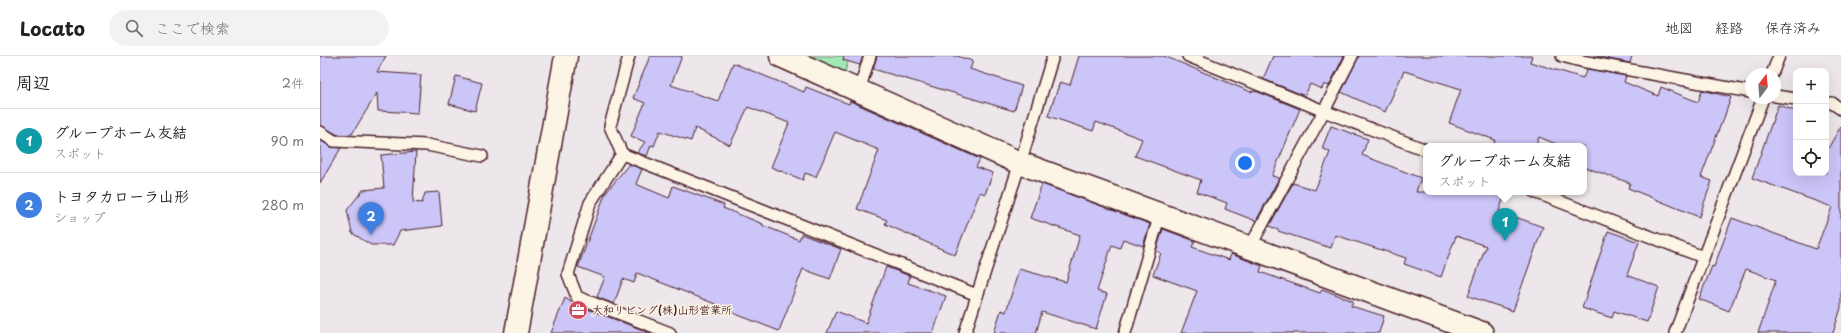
<!DOCTYPE html>
<html lang="ja">
<meta charset="utf-8">
<style>
:root{--surface:#fff;--page:#f2f2f2;--text:#202124;--muted:#757577;--line:#e0e0e0;--accent:#111827}
body{margin:0;font-family:"Playpen Sans","Klee One",sans-serif;background:var(--page);color:var(--text)}
.controls{position:absolute;right:12px;top:12px;display:grid;overflow:hidden;border-radius:8px;box-shadow:0 4px 16px #0002}
.controls button{width:36px;height:36px;display:grid;place-items:center;padding:0;border:0;border-bottom:1px solid var(--line);background:var(--surface);color:var(--text);font:20px sans-serif}
.compass{position:absolute;left:1425px;top:12px;width:36px;height:36px;border-radius:50%;background:var(--surface);box-shadow:0 4px 16px #0002;rotate:16deg}
.you{position:absolute;left:925px;top:107px;width:14px;height:14px;margin:-10px;border:3px solid #fff;border-radius:50%;background:#1a73e8;box-shadow:0 0 0 6px #1a73e833}
.badge{display:grid;place-items:center;width:26px;height:26px;border-radius:50%;background:var(--accent);color:#fff;font-size:13px;font-weight:700}
.pin{position:absolute;translate:-50% -33px;filter:drop-shadow(0 1px 2px #0008)}
.pin::after{content:'';position:absolute;top:21px;width:14px;height:12px;background:inherit;clip-path:polygon(0 0,100% 0,50% 100%)}
.popup{position:absolute;left:1103px;top:87px;width:164px;height:52px;box-sizing:border-box;display:grid;place-content:center;border-radius:8px;background:var(--surface);filter:drop-shadow(0 1px 3px #0005);font-size:13px;white-space:nowrap;color:var(--muted)}
.popup b{font-size:15px;color:var(--text)}
.popup::after{content:'';position:absolute;left:50%;top:100%;margin-left:-8px;border:8px solid transparent;border-top-color:var(--surface)}
.list{margin:0;padding:0;list-style:none}
h2{display:flex;justify-content:space-between;align-items:center;height:52px;margin:0;padding:0 16px;font-size:17px}
h2 small{font-size:13px;font-weight:400;color:var(--muted)}
.list li{display:grid;grid-template-columns:26px 1fr auto;gap:12px;align-items:center;box-sizing:border-box;height:64px;padding:0 16px;border-top:1px solid var(--line)}
.list b{display:block;font-size:15px;white-space:nowrap}
.list p{margin:0;font-size:13px;white-space:nowrap;color:var(--muted)}
.list em{font-size:13px;font-style:normal;color:var(--muted)}
.icon{flex:none;width:22px;height:22px;fill:none;stroke:currentColor;stroke-width:2;stroke-linecap:round;stroke-linejoin:round}
.map{position:relative;flex:none;width:1521px;height:277px;overflow:hidden}
header{display:flex;align-items:center;gap:24px;box-sizing:border-box;height:56px;padding:0 20px;background:var(--surface);border-bottom:1px solid var(--line)}
header strong{font-size:19px}
nav{display:flex;gap:22px;margin-inline-start:auto;font-size:14px}
.search{width:280px;height:36px;background:var(--page);display:flex;align-items:center;gap:10px;box-sizing:border-box;padding:0 14px;border-radius:22px;color:var(--muted);font-size:15px}
main{display:flex}
aside{flex:1;background:var(--surface)}
.map>svg:first-child{display:block}
.green{fill:#a2e9b6;stroke:#768470}
.building{fill:#cbc5f8;stroke:#4a1f2b}
.lines{fill:none;stroke-linecap:round;stroke-linejoin:round}
.service-casing{stroke:#4a1f2b;stroke-width:14}
.minor-casing{stroke:#4a1f2b;stroke-width:25}
.tertiary-casing{stroke:#4a1f2b;stroke-width:25}
.service{stroke:#fcf5e5;stroke-width:11}
.minor{stroke:#fcf5e5;stroke-width:22}
.tertiary{stroke:#fcf5e5;stroke-width:22}
.labels{text-anchor:middle;stroke-width:3;stroke-linejoin:round;paint-order:stroke}
.poi-label{font-size:11px;font-weight:bold;fill:#4a1f2b;stroke:#fcf5e5;text-anchor:start}
</style>
<header>
<strong>Locato</strong>
<div class="search"><svg class="icon" aria-label="search" viewBox="0 0 24 24"><circle cx="10" cy="10" r="6"/><path d="M15 15l6 6"/></svg>ここで検索</div>
<nav><a>地図</a><a>経路</a><a>保存済み</a></nav>
</header>
<main>
<aside>
<h2>周辺<small>2件</small></h2>
<ul class="list">
<li><span class="badge" style="background:#0f9aa8">1</span><div><b>グループホーム友結</b><p>スポット</p></div><em>90 m</em></li>
<li><span class="badge" style="background:#3f7fe0">2</span><div><b>トヨタカローラ山形</b><p>ショップ</p></div><em>280 m</em></li>
</ul>
</aside>
<div class="map">
<svg width="1521" height="277" viewBox="0 0 1521 277">
<rect width="100%" height="100%" fill="#ede7eb"/>
<filter id="ink" filterUnits="userSpaceOnUse"><feTurbulence type="fractalNoise" baseFrequency=".025" numOctaves="2"/><feDisplacementMap in="SourceGraphic" scale="8" xChannelSelector="R" yChannelSelector="G"/><feConvolveMatrix kernelMatrix="1 2 1 2 8 2 1 2 1" color-interpolation-filters="sRGB"/></filter>
<g filter="url(#ink)">
<path class="green" d="M484,0H530L524,18Z"/>
<g class="building">
<path d="M0,0H66L57,16L101,19L98,57L58,55L57,37L32,78L30,77L29,79L16,78L0,69Z"/>
<path d="M330,0H362L351,29L398,45L413,7L484,36L486,31L529,48L530,45L660,103L656,111L673,117L665,138L660,136L635,199L565,168L567,164L537,153L559,94L515,76L496,121L485,117L483,124L451,111L469,67L428,51L410,89L375,72L371,85L340,75L334,90L331,89L327,100L317,97L325,86L311,80L325,47L313,42Z"/>
<path d="M524,0H543L540,9L523,4Z"/>
<path d="M557,0H637L653,5L650,13L702,30L694,55L553,13Z"/>
<path d="M759,0H844L931,36L932,35L938,36L980,53L952,120L959,122L936,165L905,153L907,147L877,136L881,124L815,100L822,83L776,66L773,75L728,60L740,26L750,29Z"/>
<path d="M953,0H1024L1009,30L1004,28L1002,33L990,28L985,40L943,23Z"/>
<path d="M1039,0H1212L1210,6L1263,22L1267,13L1306,20L1304,26L1338,40L1341,31L1378,46L1382,34L1411,41L1402,68H1401L1381,121L1392,125L1379,161L1308,132L1310,127L1264,111V90H1241L1219,81L1216,90H1173L1175,84L1129,67L1141,33L1084,15L1065,56L1021,36Z"/>
<path d="M1273,0H1312L1310,7Z"/>
<path d="M136,20L162,27L155,55L129,48Z"/>
<path d="M1458,49L1476,55V117H1506V96L1521,70V252L1513,277H1438L1456,224L1426,213L1409,255L1379,243L1392,210L1394,211L1412,162L1496,193L1512,151L1432,122Z"/>
<path d="M1011,70L1048,83L1042,99L1101,122L1096,136H1186L1179,155L1223,171L1193,255L1148,240L1166,190L1136,180L1121,221L1084,208L1086,202L1015,179L1011,192L958,175V174L949,170L973,127L995,134L1010,96L1002,92Z"/>
<path d="M0,84L11,91L21,92L0,127Z"/>
<path d="M96,96L93,146L102,147L105,137L119,136L122,170L80,175L73,189H51L32,177L27,154L43,134L64,132L61,99Z"/>
<path d="M309,108L322,113L316,128L349,142L353,130L404,149L403,152L443,168L442,169L479,184L481,178L521,193L510,223L483,213L459,275L413,257V255L317,217L314,227L303,223L294,248L277,241L285,221L258,211L285,138Z"/>
<path d="M722,128L830,168L823,190L803,183L800,192L792,189L777,235L787,238L776,273L722,256L716,277H674L681,254L686,256L699,213L746,226L760,179L710,162Z"/>
<path d="M843,173L875,185L872,191L909,204L911,198L942,210L940,216L1000,237L1002,233L1033,245L1031,250L1064,260L1059,277H861L877,235L833,219L841,197L836,195Z"/>
<path d="M1288,175L1319,186L1307,219L1339,231L1327,266L1294,255L1292,262L1262,252Z"/>
<path d="M566,211L590,220L588,227L626,240L613,277H507L516,255L546,267Z"/>
<path d="M245,242L254,248L331,277H231Z"/>
</g>
<g class="lines">
<g class="service-casing">
<g id="service">
<path d="M309,0L290,70L302,98L270,147L248,218L257,241L350,277"/>
<path d="M868,0L1004,55L1032,0"/>
<path d="M1242,0L1261,5L1431,36"/>
<path d="M1452,18L1459,0"/>
<path d="M539,34L550,0"/>
<path d="M1455,40L1476,43"/>
<path d="M1506,47H1512L1521,53"/>
<path d="M0,76L14,85L107,89L162,100"/>
<path d="M302,98L657,239"/>
<path d="M1215,136L1383,201"/>
<path d="M930,191L1004,55L1106,94"/>
<path d="M645,277L700,107L733,0"/>
<path d="M805,277L840,158"/>
<path d="M1355,277L1443,42"/>
</g>
</g>
<g class="minor-casing">
<path id="minor" d="M461,0L700,107L1162,277"/>
</g>
<g class="tertiary-casing">
<path id="tertiary" d="M196,277L246,0"/>
</g>
<use href="#service" class="service"/>
<use href="#minor" class="minor"/>
<use href="#tertiary" class="tertiary"/>
</g>
</g>
<defs>
<g id="office-disc" transform="scale(1)"><circle r="9.5" fill="#d1495b" stroke="#fcf5e5"/><path d="M-6-3h4V-5.5h4V-3h4V5H-6ZM-1-4.5V-3h2v-1.5ZM-6 0V1H6V0Z" fill="#fff"/></g>
</defs>
<g fill-rule="evenodd">
<use href="#office-disc" x="258" y="254"/>
</g>
<g class="labels">
<g class="poi-label">
<text x="272" y="258">大和リビング(株)山形営業所</text>
</g>
</g>
</svg>
<div class="controls">
<button>+</button>
<button>−</button>
<button><svg class="icon" aria-label="locate" viewBox="0 0 24 24"><circle cx="12" cy="12" r="6"/><path d="M12 2v4M12 18v4M2 12h4M18 12h4"/></svg></button>
</div>
<svg class="compass" viewBox="-18 -18 36 36"><path d="M0-13l5 13h-10z" fill="#e53935"/><path d="M0 13l5-13h-10z" fill="#757577"/></svg>
<div class="you"></div>
<div class="pin badge" style="left:1185px;top:185px;background:#0f9aa8">1</div>
<div class="popup"><b>グループホーム友結</b>スポット</div>
<div class="pin badge" style="left:51px;top:179px;background:#3f7fe0">2</div>
</div>
</main>
